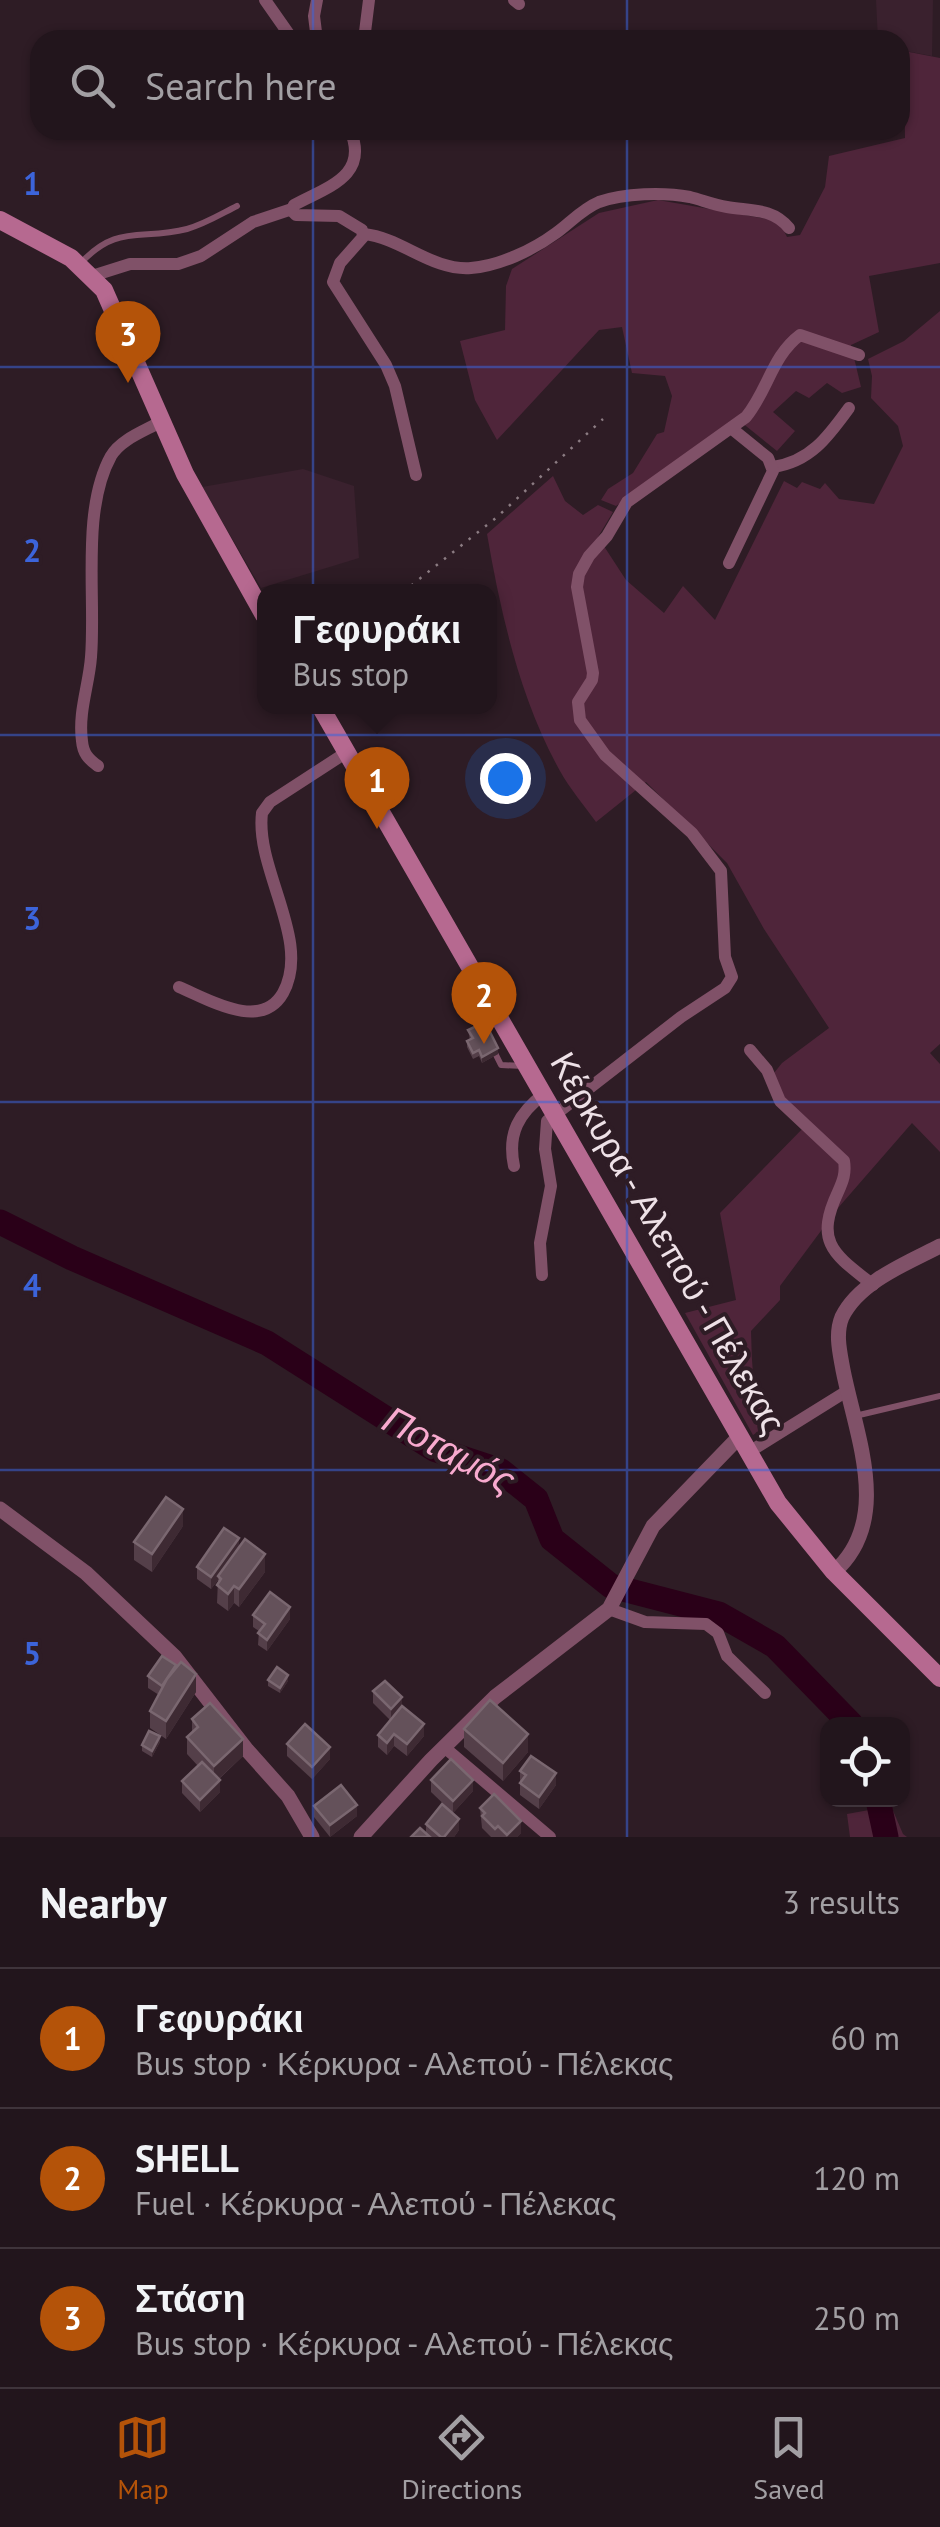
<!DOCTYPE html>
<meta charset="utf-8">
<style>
:root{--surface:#22151c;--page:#2e2229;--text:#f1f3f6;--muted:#a29fa3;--line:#3f343b;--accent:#b45309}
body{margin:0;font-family:"PT Sans",sans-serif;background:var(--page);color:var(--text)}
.controls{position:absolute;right:30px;bottom:30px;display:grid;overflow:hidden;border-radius:20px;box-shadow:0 2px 8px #0004}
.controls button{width:90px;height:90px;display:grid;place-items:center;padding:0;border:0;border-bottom:2px solid var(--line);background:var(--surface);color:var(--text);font:50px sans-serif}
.you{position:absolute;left:505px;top:778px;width:35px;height:35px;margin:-25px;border:8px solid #fff;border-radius:50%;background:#1a73e8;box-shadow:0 0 0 15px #1a73e833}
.badge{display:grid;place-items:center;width:65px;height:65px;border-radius:50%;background:var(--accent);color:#fff;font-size:32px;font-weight:700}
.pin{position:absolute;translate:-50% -82px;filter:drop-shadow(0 2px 5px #0008)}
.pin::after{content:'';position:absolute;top:52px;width:35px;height:30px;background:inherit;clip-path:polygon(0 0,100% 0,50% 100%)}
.popup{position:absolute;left:257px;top:584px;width:240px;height:130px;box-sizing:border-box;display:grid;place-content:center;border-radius:20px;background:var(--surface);filter:drop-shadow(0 2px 8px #0005);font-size:32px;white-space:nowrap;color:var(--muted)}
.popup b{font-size:38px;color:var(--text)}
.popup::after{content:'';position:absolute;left:50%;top:100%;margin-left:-20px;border:20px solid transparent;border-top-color:var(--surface)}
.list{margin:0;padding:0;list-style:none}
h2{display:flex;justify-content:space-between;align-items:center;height:130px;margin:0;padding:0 40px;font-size:42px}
h2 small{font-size:32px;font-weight:400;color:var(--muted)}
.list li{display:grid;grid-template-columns:65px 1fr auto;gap:30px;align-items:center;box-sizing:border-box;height:140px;padding:0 40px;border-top:2px solid var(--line)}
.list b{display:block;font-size:38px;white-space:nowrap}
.list p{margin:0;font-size:32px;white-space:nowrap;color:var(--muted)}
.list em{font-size:32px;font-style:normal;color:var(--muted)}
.icon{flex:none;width:55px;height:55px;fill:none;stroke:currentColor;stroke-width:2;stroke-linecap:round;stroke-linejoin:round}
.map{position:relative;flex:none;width:940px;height:1837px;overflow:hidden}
.search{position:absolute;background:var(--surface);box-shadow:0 2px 8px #0004;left:30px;right:30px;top:30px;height:110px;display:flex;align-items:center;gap:25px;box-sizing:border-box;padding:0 35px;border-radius:30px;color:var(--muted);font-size:38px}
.sheet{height:550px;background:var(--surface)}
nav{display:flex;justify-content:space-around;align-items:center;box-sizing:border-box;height:140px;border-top:2px solid var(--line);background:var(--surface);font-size:28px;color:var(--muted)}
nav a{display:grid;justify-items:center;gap:5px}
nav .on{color:var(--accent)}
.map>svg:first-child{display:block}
.built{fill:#3a212e}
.green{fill:#4f253a}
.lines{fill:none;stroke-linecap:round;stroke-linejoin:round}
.river{stroke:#2a0018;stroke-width:25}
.path{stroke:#8c7c83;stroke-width:2.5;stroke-dasharray:2.5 8;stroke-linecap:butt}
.service{stroke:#805168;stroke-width:6}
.minor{stroke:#805168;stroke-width:12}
.tertiary{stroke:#805168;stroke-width:15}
.secondary{stroke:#b66990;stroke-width:18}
.wall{fill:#543f49}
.shaded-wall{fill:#3e2a33}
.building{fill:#64515a;stroke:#7a6770;stroke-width:2.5}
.grid{fill:none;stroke:#3c64da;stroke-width:2.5;stroke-opacity:0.55}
.labels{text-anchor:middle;stroke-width:8;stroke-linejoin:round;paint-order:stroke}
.street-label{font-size:35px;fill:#eee1e7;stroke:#2e1c25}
.water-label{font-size:38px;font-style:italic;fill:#f8aacf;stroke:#2e1c25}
.grid-label{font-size:32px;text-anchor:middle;font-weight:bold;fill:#3c64da;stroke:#2e1c25;stroke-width:8;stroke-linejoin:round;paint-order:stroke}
</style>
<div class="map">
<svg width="940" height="1837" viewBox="0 0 940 1837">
<rect width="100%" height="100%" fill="#2e1c25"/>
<g class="built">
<path d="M876,0H933L932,56L900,50V40H878Z"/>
<path d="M303,469L354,486L359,558L261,588L202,487Z"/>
</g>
<g class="green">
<path d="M904,51L940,58V263L869,276L879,332L851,345L861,387L842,393L827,383L809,398L796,391L773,412L795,431L777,451L736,418L616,506L601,500L608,489L633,473L657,434L664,432L672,396L665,376L632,373L622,327L599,330L497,440L475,400L460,341L505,330L506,286L512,269L599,213L658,200L779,221L787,237L800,235L825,187L829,156L905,138Z"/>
<path d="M940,311V1044L930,1053L940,1064V1152L912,1123L838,1208L780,1286V1300L751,1331C752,1354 751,1379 760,1401C763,1409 769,1414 771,1424L753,1435L685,1313L736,1300L720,1213L810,1121L782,1098L774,1073L782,1063L829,1028L764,929L727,863L646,782L596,822C584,805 570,789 560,771C520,699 501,615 487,534L553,476L565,501L583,515L598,505L613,512L598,537L626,580L664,613L683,586L715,620L784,481L797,488L802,482L820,489L825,483L839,499L874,504L903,446L898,426L871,398L872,376L868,359L904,341Z"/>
<path d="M891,1806L903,1834L907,1837H850L847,1814Z"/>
</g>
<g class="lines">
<g class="river">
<path d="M0,1222L72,1258L267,1343L434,1449L501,1471L536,1499L552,1539L611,1586L719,1614L775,1646L851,1724"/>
<path d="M878,1800L886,1837"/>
</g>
<path class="path" d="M403,592L497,517L603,419"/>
<g class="service">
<path d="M80,264C117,223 141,241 187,229C205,224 221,214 237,206"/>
<path d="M479,991L476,1020L483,1032"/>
<path d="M494,1051L501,1065L523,1066"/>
<path d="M855,1416L940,1396"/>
</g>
<g class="minor">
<path d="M265,0L293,40"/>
<path d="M514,0L519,4"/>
<path d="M317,40L314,16L317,0"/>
<path d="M364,40L369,0"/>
<path d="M350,130C370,176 327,187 294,205L292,211L296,215L339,216L362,230L363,237L340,263L333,282L386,365L395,386L416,475"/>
<path d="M364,234C402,238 432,271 471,268C499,266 533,250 556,233C570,223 582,209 599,202C624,193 664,192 690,197C702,200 714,205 727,207C751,211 773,208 789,228"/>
<path d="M92,276L130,264H178L201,256L253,222L292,209"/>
<path d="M773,467C810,462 828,437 849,408"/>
<path d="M729,563L773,471L768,458L731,428"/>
<path d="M98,766C88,759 83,753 82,741C78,712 89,685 91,657C96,597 81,510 111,456C121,439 145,431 162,421"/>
<path d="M179,987C208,999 261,1032 283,993C312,941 255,870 262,813L270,802L347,752"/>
<path d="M750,1050L767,1070L780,1101L844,1161C846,1173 843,1181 838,1192C814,1243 834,1254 873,1285"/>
<path d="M514,1166C507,1133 519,1113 545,1093"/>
<path d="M542,1275L540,1243L551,1186L545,1149L547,1121L681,1017L725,988L732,977L725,957L721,871L692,833L605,755L580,720L578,702L592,680L593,673L577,587L579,574L589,556L607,536L627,502L746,417C768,390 772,356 800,335L859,355"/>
<path d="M749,1452L847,1391"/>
<path d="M609,1609L645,1622L706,1624L718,1633L727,1656L765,1693"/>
<path d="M444,1747L550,1837"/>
</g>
<g class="tertiary">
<path d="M0,1509L86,1573L175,1657L247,1750L288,1796L312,1837"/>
<path d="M834,1572C893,1520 856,1436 843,1370C840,1353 835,1334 842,1317C859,1282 907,1263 940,1246"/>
<path d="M361,1837L431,1760L495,1697L609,1609L653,1526L740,1436"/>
</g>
<g class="secondary">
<path d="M0,220L71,258L104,290L185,474L264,615"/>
<path d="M320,706L778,1503L834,1572L940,1678"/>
</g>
</g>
<g class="wall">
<path d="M468,1030L498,1054L482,1063L479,1056L473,1059L467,1047V1041L470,1040Z"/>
<path d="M183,1526L152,1572L134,1560V1542Z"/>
<path d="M239,1548L265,1572L239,1607L234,1603L228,1611L217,1603L218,1580L211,1589L197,1579V1567Z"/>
<path d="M253,1615L290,1619L267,1651L258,1645L259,1631L253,1627Z"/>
<path d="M176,1668L196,1692L166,1739L150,1728V1711L159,1695L148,1688V1676Z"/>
<path d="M268,1680L288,1681L280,1693L268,1686Z"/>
<path d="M373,1691L402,1706L424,1736L407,1756L394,1746L387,1755L378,1747V1735L390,1720L373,1703Z"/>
<path d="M192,1719L243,1756L219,1779L220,1792L200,1812L182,1793V1781L198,1766L187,1754V1737L192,1733Z"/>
<path d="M464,1729L528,1752L503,1781L464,1747Z"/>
<path d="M160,1742L152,1757L142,1751V1745Z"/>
<path d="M287,1744L330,1759L312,1779L287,1756Z"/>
<path d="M520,1771L556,1785L539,1809L520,1795Z"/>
<path d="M431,1780L473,1791L453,1813L431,1792Z"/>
<path d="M314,1806L357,1816L330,1837L314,1817Z"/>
<path d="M480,1808L521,1833L517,1837H491L482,1828Z"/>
<path d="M426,1824L459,1830L454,1837H411L426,1833Z"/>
</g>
<g class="shaded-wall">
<path d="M498,1048V1054L482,1063V1057Z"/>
<path d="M183,1509V1526L152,1572V1554Z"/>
<path d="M239,1538V1550L218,1576V1580L211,1589V1577Z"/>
<path d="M265,1554V1572L239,1607V1589Z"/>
<path d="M234,1586V1603L228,1611V1594Z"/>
<path d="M290,1607V1619L267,1651V1640Z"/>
<path d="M196,1674V1692L166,1739V1721Z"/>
<path d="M288,1675V1681L280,1693V1688Z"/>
<path d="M402,1697V1708L391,1720V1709Z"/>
<path d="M424,1724V1736L407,1756V1744Z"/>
<path d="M394,1734V1746L387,1755V1743Z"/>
<path d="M528,1734V1752L503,1781V1763Z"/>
<path d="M160,1736V1742L152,1757V1751Z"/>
<path d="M243,1739V1756L214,1783V1766Z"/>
<path d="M330,1747V1759L312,1779V1767Z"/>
<path d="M556,1773V1785L539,1809V1797Z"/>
<path d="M220,1780V1792L200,1812V1800Z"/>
<path d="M473,1780V1791L453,1813V1801Z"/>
<path d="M357,1805V1816L330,1837V1825Z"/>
<path d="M459,1819V1830L454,1837H444Z"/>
<path d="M521,1821V1833L517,1837H507V1835Z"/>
</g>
<g class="building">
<path d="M485,1022L498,1048L482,1057L479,1050L473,1053L467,1041L473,1038L468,1030Z"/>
<path d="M166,1497L183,1509L152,1554L134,1542Z"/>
<path d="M224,1528L239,1538L211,1577L197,1567Z"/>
<path d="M245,1539L265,1554L239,1589L234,1586L228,1594L217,1585L221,1579L218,1576Z"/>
<path d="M270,1592L290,1607L267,1640L258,1633L265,1624L253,1615Z"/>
<path d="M162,1656L176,1665L162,1686L148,1676Z"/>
<path d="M181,1662L196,1674L166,1721L150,1711L167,1679Z"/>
<path d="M277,1667L288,1675L280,1688L268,1680Z"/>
<path d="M385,1681L402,1697L391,1709L373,1691Z"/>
<path d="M490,1700L528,1734L503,1763L464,1729Z"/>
<path d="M210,1703L243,1739L214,1766L187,1737L198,1727L192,1719Z"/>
<path d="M402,1706L424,1724L407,1744L394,1734L387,1743L378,1735Z"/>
<path d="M305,1724L330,1747L312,1767L287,1744Z"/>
<path d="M149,1731L160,1736L152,1751L142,1745Z"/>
<path d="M531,1756L556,1773L539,1797L520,1783L526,1775L520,1771Z"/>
<path d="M451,1759L473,1780L453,1801L431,1780Z"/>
<path d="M202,1762L220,1780L200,1800L182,1781Z"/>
<path d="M341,1785L357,1805L330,1825L314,1806Z"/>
<path d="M494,1794L521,1821L507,1835L498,1826L495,1829L482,1816L485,1813L480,1808Z"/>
<path d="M442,1804L459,1819L444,1837H441L426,1824Z"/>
<path d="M420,1828L430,1837H411Z"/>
</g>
<path class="grid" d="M313,0V40M627,0V40M313,130V1837M627,130V1837M0,367H940M0,735H940M0,1102H940M0,1470H940"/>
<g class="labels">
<g class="street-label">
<text transform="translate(668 1243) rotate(60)" y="12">Κέρκυρα - Αλεπού - Πέλεκας</text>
</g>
<g class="water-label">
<text transform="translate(449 1450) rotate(28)" y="13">Ποταμός</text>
</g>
</g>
<g class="grid-label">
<text x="32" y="195">1</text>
<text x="32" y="562">2</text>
<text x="32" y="930">3</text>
<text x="32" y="1297">4</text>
<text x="32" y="1665">5</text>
</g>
</svg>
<div class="controls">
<button><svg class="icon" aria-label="locate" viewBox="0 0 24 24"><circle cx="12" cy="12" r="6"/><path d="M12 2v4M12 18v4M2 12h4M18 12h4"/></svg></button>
</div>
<div class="you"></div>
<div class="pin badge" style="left:377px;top:829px">1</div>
<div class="popup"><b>Γεφυράκι</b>Bus stop</div>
<div class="pin badge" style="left:484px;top:1044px">2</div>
<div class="pin badge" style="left:128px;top:383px">3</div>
<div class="search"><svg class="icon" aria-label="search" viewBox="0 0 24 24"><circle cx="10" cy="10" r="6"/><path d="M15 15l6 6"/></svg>Search here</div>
</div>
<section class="sheet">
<h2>Nearby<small>3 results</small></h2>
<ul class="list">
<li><span class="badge">1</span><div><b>Γεφυράκι</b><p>Bus stop · Κέρκυρα - Αλεπού - Πέλεκας</p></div><em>60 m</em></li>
<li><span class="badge">2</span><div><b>SHELL</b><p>Fuel · Κέρκυρα - Αλεπού - Πέλεκας</p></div><em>120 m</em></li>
<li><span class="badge">3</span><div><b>Στάση</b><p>Bus stop · Κέρκυρα - Αλεπού - Πέλεκας</p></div><em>250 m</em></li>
</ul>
</section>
<nav>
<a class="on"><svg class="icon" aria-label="map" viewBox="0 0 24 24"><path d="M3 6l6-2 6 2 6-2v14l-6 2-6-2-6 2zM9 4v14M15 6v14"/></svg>Map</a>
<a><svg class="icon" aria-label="directions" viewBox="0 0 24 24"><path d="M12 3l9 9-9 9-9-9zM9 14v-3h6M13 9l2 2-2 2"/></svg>Directions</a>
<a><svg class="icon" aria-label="saved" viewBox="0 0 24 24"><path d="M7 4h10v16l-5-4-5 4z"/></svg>Saved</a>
</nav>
